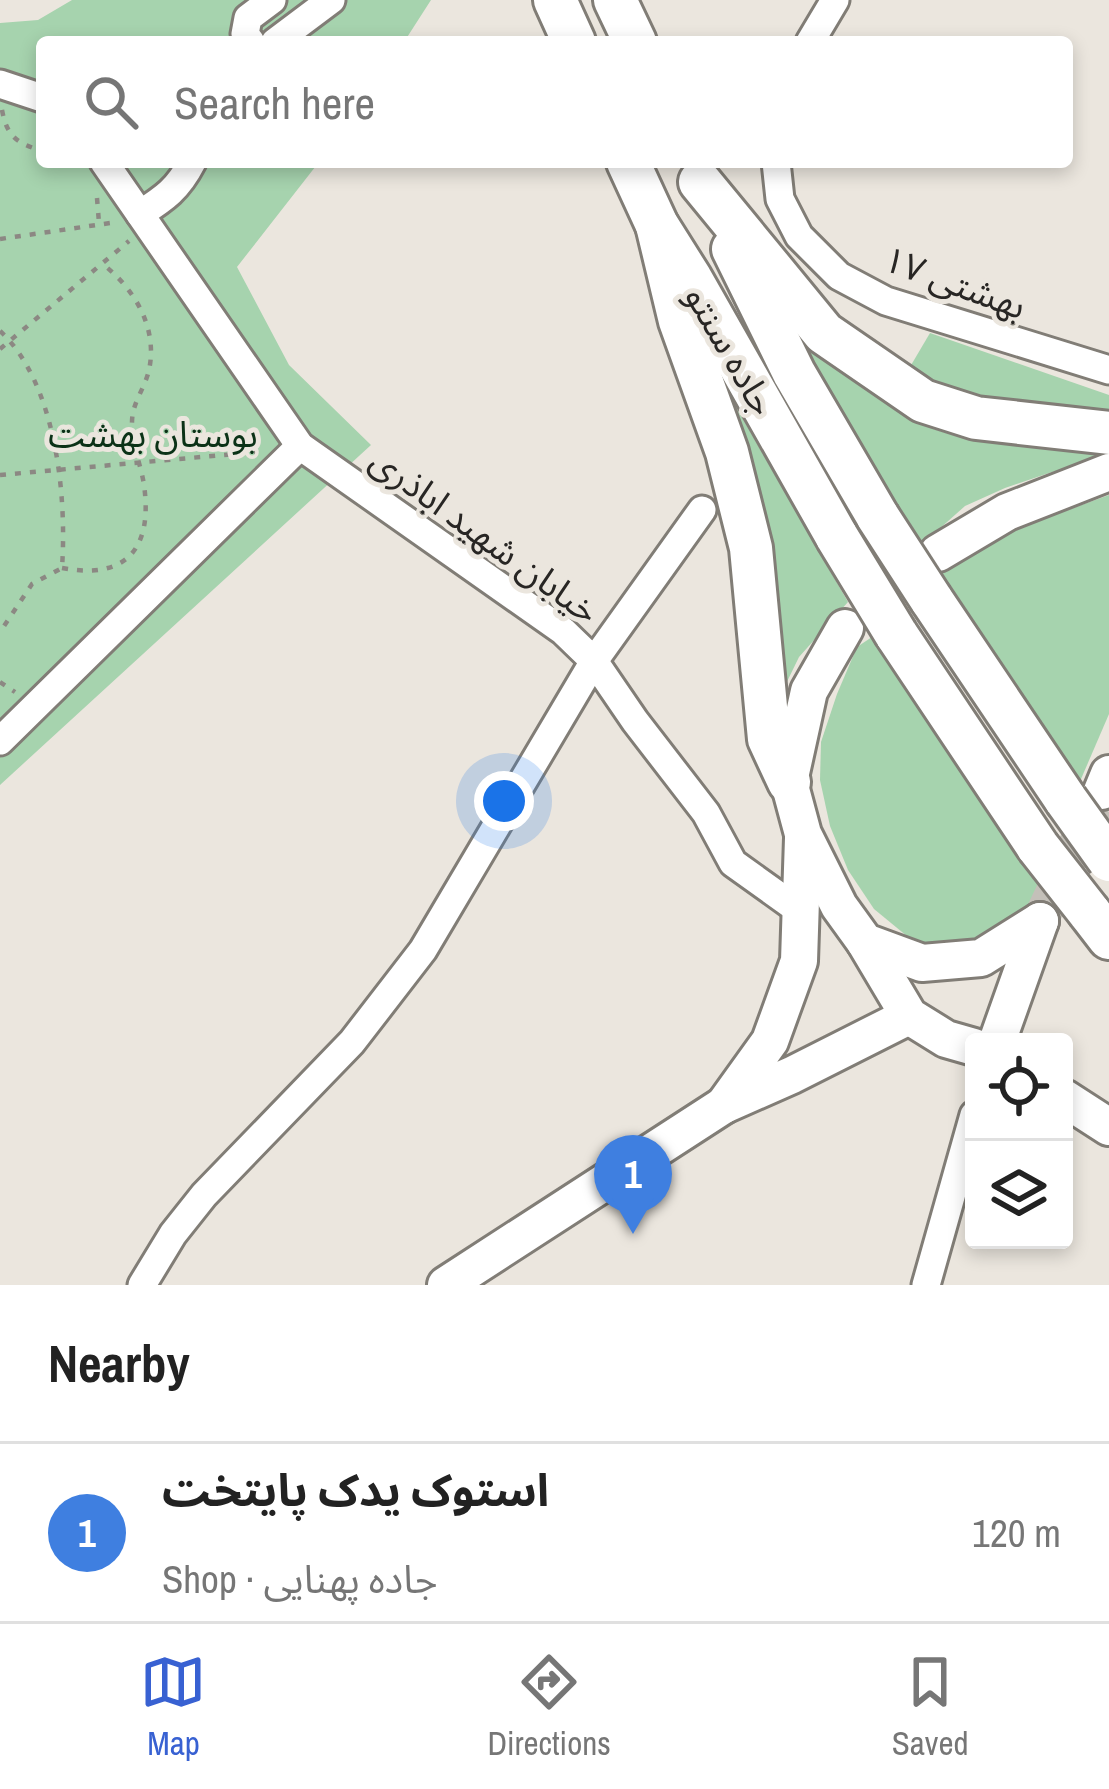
<!DOCTYPE html>
<meta charset="utf-8">
<style>
:root{--surface:#fff;--page:#f6f6f6;--text:#222;--muted:#767676;--line:#e0e0e0;--accent:#3861d2}
body{margin:0;font-family:"Archivo Narrow","Noto Sans Arabic",sans-serif;background:var(--page);color:var(--text)}
.controls{position:absolute;right:36px;bottom:36px;display:grid;overflow:hidden;border-radius:12px;box-shadow:0 6px 18px #0003}
.controls button{width:108px;height:108px;display:grid;place-items:center;padding:0;border:0;border-bottom:3px solid var(--line);background:var(--surface);color:var(--text);font:60px sans-serif}
.you{position:absolute;left:504px;top:801px;width:42px;height:42px;margin:-30px;border:9px solid #fff;border-radius:50%;background:#1a73e8;box-shadow:0 0 0 18px #1a73e833}
.badge{display:grid;place-items:center;width:78px;height:78px;border-radius:50%;background:var(--accent);color:#fff;font-size:39px;font-weight:700}
.pin{position:absolute;translate:-50% -99px;filter:drop-shadow(0 3px 6px #0008)}
.pin::after{content:'';position:absolute;top:63px;width:42px;height:36px;background:inherit;clip-path:polygon(0 0,100% 0,50% 100%)}
.list{margin:0;padding:0;list-style:none}
h2{display:flex;justify-content:space-between;align-items:center;height:156px;margin:0;padding:0 48px;font-size:51px}
h2 small{font-size:39px;font-weight:400;color:var(--muted)}
.list li{display:grid;grid-template-columns:78px 1fr auto;gap:36px;align-items:center;box-sizing:border-box;height:180px;padding:0 48px;border-top:3px solid var(--line)}
.list b{display:block;font-size:45px;white-space:nowrap}
.list p{margin:0;font-size:39px;white-space:nowrap;color:var(--muted)}
.list em{font-size:39px;font-style:normal;color:var(--muted)}
.icon{flex:none;width:66px;height:66px;fill:none;stroke:currentColor;stroke-width:2;stroke-linecap:round;stroke-linejoin:round}
.map{position:relative;flex:none;width:1109px;height:1285px;overflow:hidden}
.search{position:absolute;background:var(--surface);box-shadow:0 6px 18px #0003;left:36px;right:36px;top:36px;height:132px;display:flex;align-items:center;gap:30px;box-sizing:border-box;padding:0 42px;border-radius:12px;color:var(--muted);font-size:45px}
.sheet{height:336px;background:var(--surface)}
nav{display:flex;justify-content:space-around;align-items:center;box-sizing:border-box;height:168px;border-top:3px solid var(--line);background:var(--surface);font-size:33px;color:var(--muted)}
nav a{display:grid;justify-items:center;gap:6px}
nav .on{color:var(--accent)}
.map>svg:first-child{display:block}
.green{fill:#a6d3ae}
.lines{fill:none;stroke-linecap:round;stroke-linejoin:round}
.secondary-tunnel{stroke:#c4c0b9;stroke-width:36;stroke-dasharray:36 18;stroke-linecap:butt}
.street-casing{stroke:#817d76;stroke-width:33}
.secondary-casing{stroke:#817d76;stroke-width:42}
.primary-casing{stroke:#817d76;stroke-width:48}
.path{stroke:#8c8883;stroke-width:4.5;stroke-dasharray:6 9;stroke-linecap:butt}
.street{stroke:#fff;stroke-width:27}
.secondary{stroke:#fff;stroke-width:36}
.primary{stroke:#fff;stroke-width:42}
.primary-bridge-casing{stroke:#817d76;stroke-width:48;stroke-linecap:butt}
.primary-bridge{stroke:#fff;stroke-width:42}
.labels{text-anchor:middle;stroke-width:10;stroke-linejoin:round;paint-order:stroke}
.street-label{font-size:36px;fill:#282624;stroke:#ebe6de}
.park-label{font-size:36px;fill:#0b3217;stroke:#ebe6de}
</style>
<div class="map">
<svg width="1109" height="1285" viewBox="0 0 1109 1285">
<rect width="100%" height="100%" fill="#ebe6de"/>
<g class="green">
<path d="M72,0H431L404,42H42V162H319L237,267L289,365L371,445L0,785V23L38,20Z"/>
<path d="M793,319C832,359 871,402 924,425C977,448 1051,446 1109,450V454L1100,460L1052,472L1005,488L965,506L919,547L831,395Z"/>
<path d="M930,333L1109,395V415L1011,408L907,372Z"/>
<path d="M720,379L848,602L799,657L781,694Z"/>
<path d="M1109,495V714L1078,786L969,624L939,571L1018,528Z"/>
<path d="M875,635L1047,891L1018,924L969,945L919,946L874,909L848,870L830,826L820,780L821,742L837,694L857,647Z"/>
</g>
<g class="lines">
<path class="secondary-tunnel" d="M1040,921L1095,805"/>
<g class="street-casing">
<g id="street">
<path d="M251,42L245,34L248,18L272,0"/>
<path d="M275,42L331,0"/>
<path d="M810,42L835,0"/>
<path d="M0,84L42,98"/>
<path d="M104,162L300,446L563,631L594,661L635,721L706,813L733,863L800,911"/>
<path d="M776,162L780,199L799,236L839,276L886,301L1109,370"/>
<path d="M140,214C165,198 178,189 192,162"/>
<path d="M0,741L300,446"/>
<path d="M142,1285L173,1234L204,1195L352,1042L423,950L594,661L702,510"/>
<path d="M926,1285L974,1115"/>
</g>
</g>
<g class="secondary-casing">
<g id="secondary">
<path d="M938,553L1007,512L1109,472"/>
<path d="M845,628L809,691L789,782L803,834L839,906L865,942L922,963L981,958L1040,921"/>
<path d="M1102,791L1109,774"/>
<path d="M803,838L799,961L770,1041L724,1105L792,1075L909,1016"/>
<path d="M865,942L909,1016L946,1039L974,1047"/>
<path d="M997,1042L1040,921"/>
<path d="M1064,1098L1109,1127"/>
<path d="M446,1285L724,1105"/>
</g>
</g>
<g class="primary-casing">
<g id="primary">
<path d="M555,0L574,42"/>
<path d="M615,0L635,42"/>
<path d="M628,162L657,225L691,279L837,537"/>
<path d="M700,182L824,333L923,401L976,418L1109,433"/>
<path d="M657,225L680,321L727,452L751,548L769,739L789,782"/>
<path d="M733,249L794,373L878,517"/>
<path d="M931,599L1066,800"/>
<path d="M896,634L1038,847"/>
<path d="M1089,912L1109,938"/>
</g>
</g>
<g class="path">
<path d="M2,110C7,137 17,143 42,151"/>
<path d="M97,198L99,223"/>
<path d="M0,239L117,222"/>
<path d="M0,331C56,383 67,495 62,568L32,584L0,632"/>
<path d="M0,349L129,241"/>
<path d="M0,475L257,452"/>
<path d="M62,568C126,580 153,549 144,485C141,464 131,444 132,422C132,403 145,388 149,370C158,328 135,290 104,265"/>
<path d="M0,682L15,692"/>
</g>
<use href="#street" class="street"/>
<use href="#secondary" class="secondary"/>
<use href="#primary" class="primary"/>
<g class="primary-bridge-casing">
<g id="primary-bridge">
<path d="M878,517L931,599"/>
<path d="M837,537L896,634"/>
<path d="M1066,800L1109,860"/>
<path d="M1038,847L1089,912"/>
</g>
</g>
<use href="#primary-bridge" class="primary-bridge"/>
</g>
<g class="labels">
<g class="street-label">
<text transform="translate(955 282) rotate(20)" y="13">بهشتی ۱۷</text>
<text transform="translate(731 350) rotate(60)" y="13">جاده سنتو</text>
<text transform="translate(485 535) rotate(36)" y="13">خیابان شهید اباذری</text>
</g>
<g class="park-label">
<text x="153" y="447">بوستان بهشت</text>
</g>
</g>
</svg>
<div class="controls">
<button><svg class="icon" aria-label="locate" viewBox="0 0 24 24"><circle cx="12" cy="12" r="6"/><path d="M12 2v4M12 18v4M2 12h4M18 12h4"/></svg></button>
<button><svg class="icon" aria-label="layers" viewBox="0 0 24 24"><path d="M12 4l9 5-9 5-9-5zM3 14l9 5 9-5"/></svg></button>
</div>
<div class="you"></div>
<div class="pin badge" style="left:633px;top:1234px;background:#3f7fe0">1</div>
<div class="search"><svg class="icon" aria-label="search" viewBox="0 0 24 24"><circle cx="10" cy="10" r="6"/><path d="M15 15l6 6"/></svg>Search here</div>
</div>
<section class="sheet">
<h2>Nearby<small></small></h2>
<ul class="list">
<li><span class="badge" style="background:#3f7fe0">1</span><div><b>استوک یدک پایتخت</b><p>Shop · جاده پهنایی</p></div><em>120 m</em></li>
</ul>
</section>
<nav>
<a class="on"><svg class="icon" aria-label="map" viewBox="0 0 24 24"><path d="M3 6l6-2 6 2 6-2v14l-6 2-6-2-6 2zM9 4v14M15 6v14"/></svg>Map</a>
<a><svg class="icon" aria-label="directions" viewBox="0 0 24 24"><path d="M12 3l9 9-9 9-9-9zM9 14v-3h6M13 9l2 2-2 2"/></svg>Directions</a>
<a><svg class="icon" aria-label="saved" viewBox="0 0 24 24"><path d="M7 4h10v16l-5-4-5 4z"/></svg>Saved</a>
</nav>
